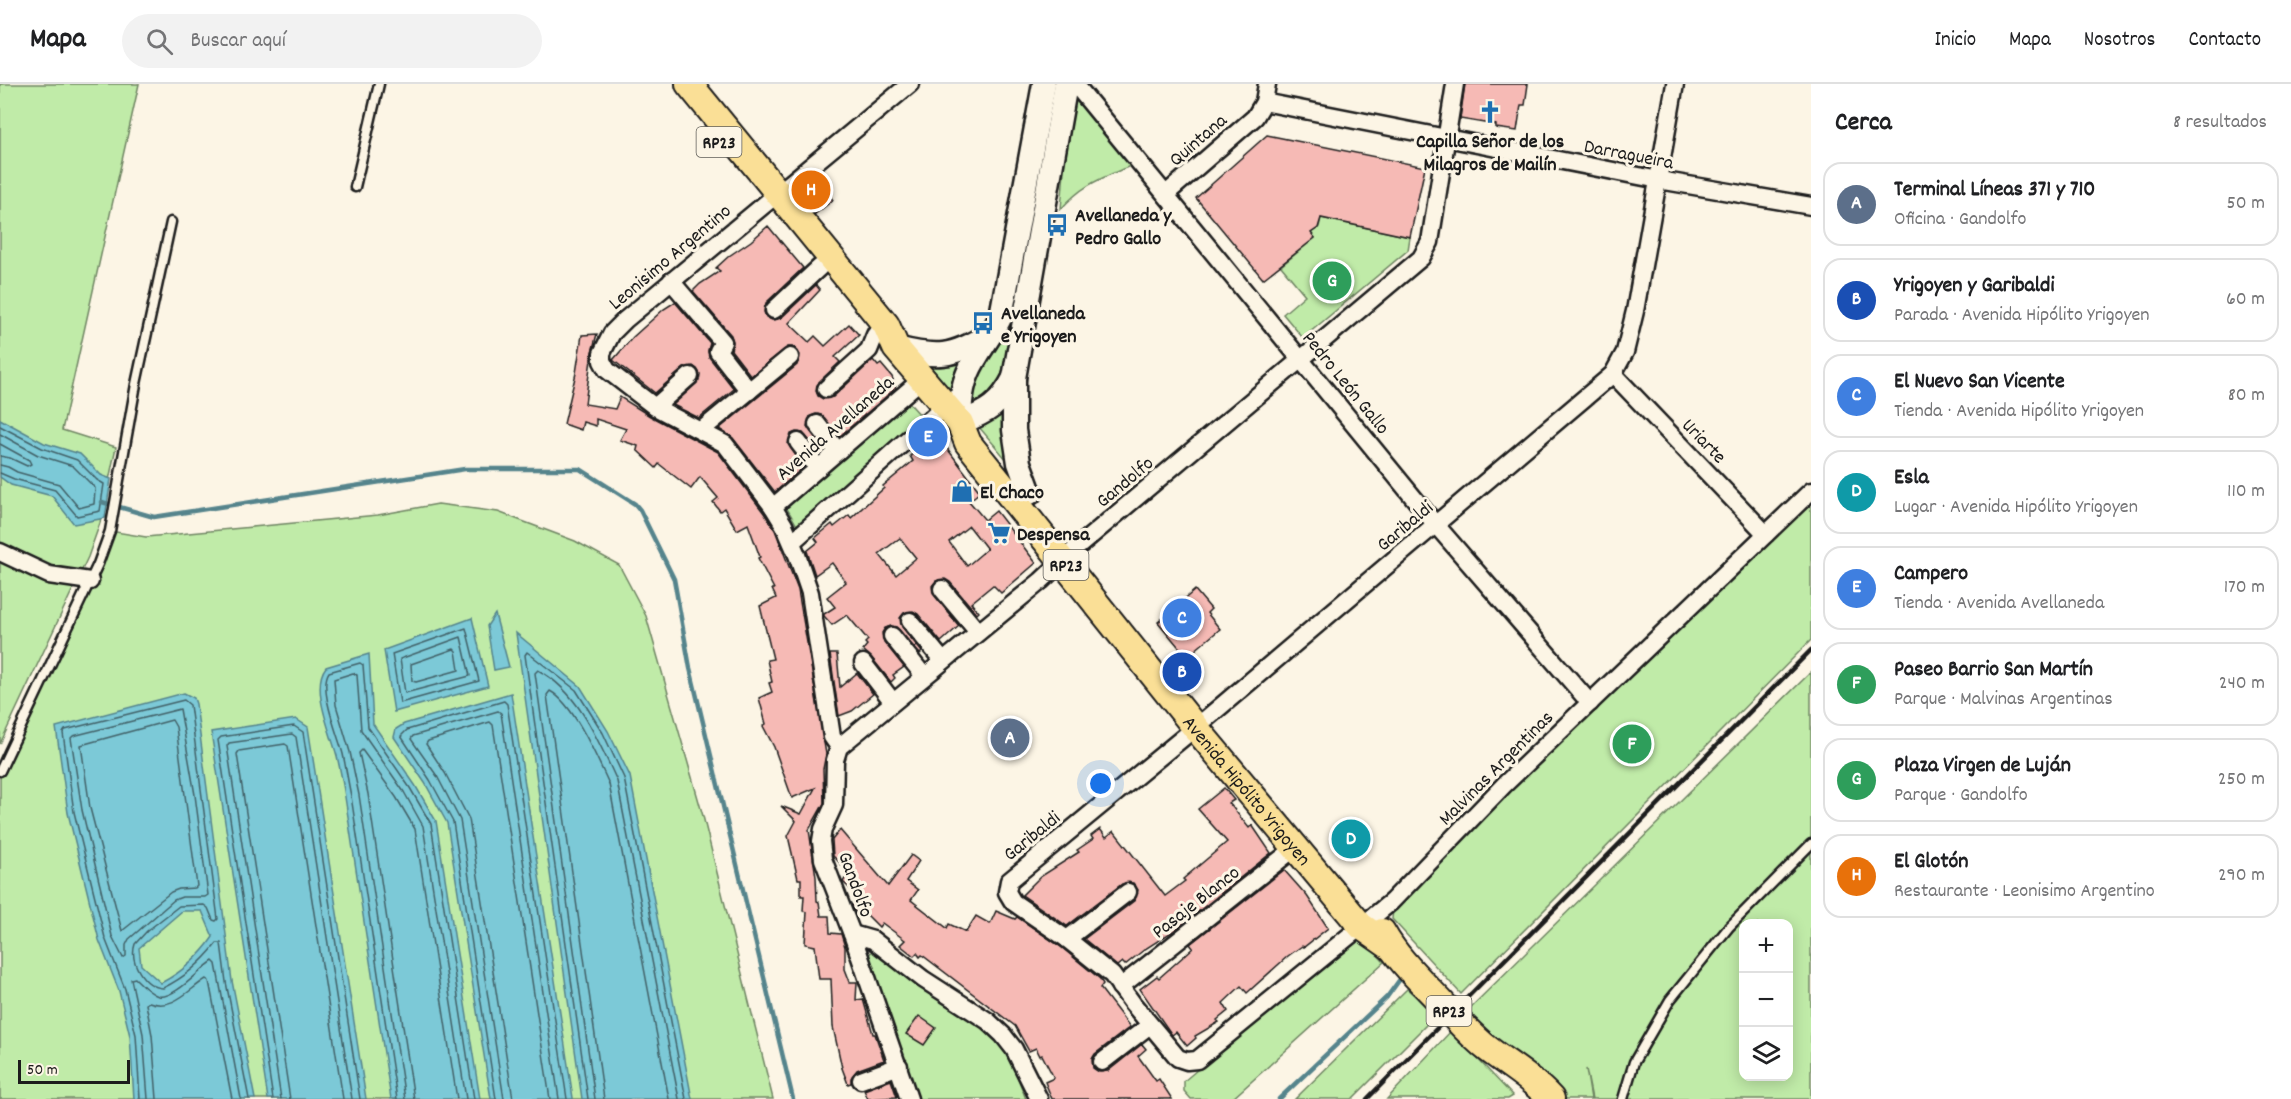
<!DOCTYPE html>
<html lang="es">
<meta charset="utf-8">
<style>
:root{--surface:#fff;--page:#f2f2f2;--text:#202124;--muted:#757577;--line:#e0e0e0;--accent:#1f6fb2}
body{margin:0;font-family:Dekko,sans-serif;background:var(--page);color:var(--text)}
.controls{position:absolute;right:18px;bottom:18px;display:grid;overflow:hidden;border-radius:12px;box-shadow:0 3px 15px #0003}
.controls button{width:54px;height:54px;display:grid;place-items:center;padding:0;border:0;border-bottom:2px solid var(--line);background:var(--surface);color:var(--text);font:30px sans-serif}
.scale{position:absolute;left:18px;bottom:15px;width:112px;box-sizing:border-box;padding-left:6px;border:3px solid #1c1c1c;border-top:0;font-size:16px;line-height:21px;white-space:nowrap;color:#1c1c1c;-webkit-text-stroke:4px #fcf5e5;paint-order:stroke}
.you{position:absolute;left:1101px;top:700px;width:21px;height:21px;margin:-15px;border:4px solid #fff;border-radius:50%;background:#1a73e8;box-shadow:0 0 0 9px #1a73e833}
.badge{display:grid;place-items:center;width:39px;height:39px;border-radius:50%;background:var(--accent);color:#fff;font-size:20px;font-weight:700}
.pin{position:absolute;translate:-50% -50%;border:3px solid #fff;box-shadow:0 2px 6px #0006}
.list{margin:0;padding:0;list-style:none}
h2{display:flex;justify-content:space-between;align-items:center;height:78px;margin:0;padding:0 24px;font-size:26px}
h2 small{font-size:20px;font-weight:400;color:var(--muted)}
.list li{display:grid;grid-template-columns:39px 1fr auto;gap:18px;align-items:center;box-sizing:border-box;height:84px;margin:0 12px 12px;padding:0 12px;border:2px solid var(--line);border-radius:18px}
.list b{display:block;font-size:22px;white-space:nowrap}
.list p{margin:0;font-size:20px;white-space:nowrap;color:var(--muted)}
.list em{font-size:20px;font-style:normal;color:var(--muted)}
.icon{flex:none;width:33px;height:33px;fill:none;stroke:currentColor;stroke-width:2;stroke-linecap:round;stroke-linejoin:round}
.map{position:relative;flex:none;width:1811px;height:1015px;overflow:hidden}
header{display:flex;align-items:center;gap:36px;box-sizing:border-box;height:84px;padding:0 30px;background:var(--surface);border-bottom:2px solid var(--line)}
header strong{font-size:28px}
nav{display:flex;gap:33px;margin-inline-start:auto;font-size:21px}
.search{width:420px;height:54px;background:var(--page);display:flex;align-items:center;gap:15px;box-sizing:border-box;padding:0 21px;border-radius:33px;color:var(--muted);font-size:22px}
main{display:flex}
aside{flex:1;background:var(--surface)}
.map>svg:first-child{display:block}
.green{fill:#c0eba8;stroke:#6e8462;stroke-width:1.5;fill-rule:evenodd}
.water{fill:#7bc9d7;stroke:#55848c;stroke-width:1.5;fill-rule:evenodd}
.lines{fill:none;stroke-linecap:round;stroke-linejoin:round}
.shore{stroke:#426167;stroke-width:1.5}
.stream{stroke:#55848c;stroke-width:4.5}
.building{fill:#f6bab5;stroke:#1c1c1c;stroke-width:1.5;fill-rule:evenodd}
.service-casing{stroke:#1c1c1c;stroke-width:13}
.minor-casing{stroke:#1c1c1c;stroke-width:21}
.secondary-casing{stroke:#1c1c1c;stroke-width:27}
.primary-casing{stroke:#1c1c1c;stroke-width:30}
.service{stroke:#fcf5e5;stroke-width:8}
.minor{stroke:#fcf5e5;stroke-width:16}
.secondary{stroke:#fcf5e5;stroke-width:22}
.primary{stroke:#fadf96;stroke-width:26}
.rail{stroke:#1c1c1c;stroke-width:4.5}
.labels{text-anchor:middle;stroke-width:6;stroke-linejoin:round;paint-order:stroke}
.shield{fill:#fcf5e5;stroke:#5f5d58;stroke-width:1.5}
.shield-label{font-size:18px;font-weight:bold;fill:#1c1c1c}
.street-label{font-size:20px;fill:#1c1c1c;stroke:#fcf5e5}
.poi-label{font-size:20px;font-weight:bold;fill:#1c1c1c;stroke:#fcf5e5;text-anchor:start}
</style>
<header>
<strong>Mapa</strong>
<div class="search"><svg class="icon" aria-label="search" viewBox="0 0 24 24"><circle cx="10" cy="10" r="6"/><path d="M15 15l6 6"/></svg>Buscar aquí</div>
<nav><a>Inicio</a><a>Mapa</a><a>Nosotros</a><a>Contacto</a></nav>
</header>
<main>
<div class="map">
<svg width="1811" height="1015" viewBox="0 0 1811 1015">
<rect width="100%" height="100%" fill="#fcf5e5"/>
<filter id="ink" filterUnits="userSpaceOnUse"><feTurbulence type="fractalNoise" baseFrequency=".0167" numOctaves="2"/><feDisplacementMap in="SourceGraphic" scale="12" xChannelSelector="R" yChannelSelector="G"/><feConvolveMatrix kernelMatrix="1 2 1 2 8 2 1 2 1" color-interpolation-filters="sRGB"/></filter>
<g filter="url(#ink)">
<g class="green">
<path d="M0,0H139L62,346L116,363L100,439L88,473L0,660Z"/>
<path d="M1076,17L1080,19L1130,82C1100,95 1083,100 1061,125L1069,24Z"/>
<path d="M1321,134L1410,153L1408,166L1303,254L1283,230L1305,211L1281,182L1315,154L1311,149L1319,143Z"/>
<path d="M1015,219C1012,245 1011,286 996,308C991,316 976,322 968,327L970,305Z"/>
<path d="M968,277L956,313L927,279Z"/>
<path d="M904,318L911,321L921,332L799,445L786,423Z"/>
<path d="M1006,321L1012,382L979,343L990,337Z"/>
<path d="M1811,410V556L1461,910L1392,835L1393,825L1577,639Z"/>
<path d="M438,420L498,428L575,457L619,481L646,532L703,732L773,1015H0V687L110,447L146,453L378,431Z"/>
<path d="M1811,588V1015H1592L1586,985L1591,1015H1561L1485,949L1466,928ZM1744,840H1788V992H1744Z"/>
<path d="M1363,855L1384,878L1232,1015H1191L1184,1007V997L1342,863Z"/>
<path d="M872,867L929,909L985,943L1010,974L1026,1015H915L868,872Z"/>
<path d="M1407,905L1437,930L1352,1015H1295Z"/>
<path d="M1451,947L1513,1012L1508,1015H1387Z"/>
</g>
<g class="water">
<path d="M0,335L44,359L80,370L101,391L111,395L105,434L74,440L52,412L11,401L0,393Z"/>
<path d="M495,530L509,583L494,586L487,542Z"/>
<path d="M472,534L488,602L394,628L384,566Z"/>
<path d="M516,549L580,602L608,647L630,692L692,1015H582Z"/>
<path d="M369,570L373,640L415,701L436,737L480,1015H391L345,713C343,699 340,685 337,672C331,649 310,603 326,583Z"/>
<path d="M184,609L194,614L196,620L232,897L255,1015H134L130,952L119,907L99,856L68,729L56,643ZM182,827H202L213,853C200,872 182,888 161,899L141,881L139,864Z"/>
<path d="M511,609L573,1014V1015H491L447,739L425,699L394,653L396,645L404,640Z"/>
<path d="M296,635L308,643L366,1015H268L211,648Z"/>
</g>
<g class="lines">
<g class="shore">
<path d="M0,342L42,364L77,376L97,396L104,400L100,427L77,432L55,406L14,395L0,389"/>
<path d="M0,350L38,371L73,382L95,404L94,420L79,424L59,400L17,388L8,383L0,381"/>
<path d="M0,360L29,376L31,380L27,382L10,374L0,372"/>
<path d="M466,544L479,597L400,619L392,570Z"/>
<path d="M461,553L470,592L405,609L400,575Z"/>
<path d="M454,565L456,567L459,586L416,598L412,597L411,580Z"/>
<path d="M180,625L195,711L208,811L205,813H182L174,816L129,855L126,861V872L123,874L112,852L82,726L71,654L73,652Z"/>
<path d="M172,636L176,643L197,802L195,804L179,805L171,808L122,847L90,724L81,661Z"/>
<path d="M140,1015L136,951L125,905L105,854L74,728L63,649L65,646L184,616L190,621L218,835L216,837L213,836L208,824L204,821L179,822L147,847L135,860C129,878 144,903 163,904C184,894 203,877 217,859H221L226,898L249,1015"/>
<path d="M148,1015L143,950L131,895L135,894C141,900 149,909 158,912C174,916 200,885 213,877L216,880L241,1015"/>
<path d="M157,1015L152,951L146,920L149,918C173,927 188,906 206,895L209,897L232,1015"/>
<path d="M273,1015L218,656L221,653L294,642L303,648L360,1015"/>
<path d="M281,1015L227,662L229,659L292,650L296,653L352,1015"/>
<path d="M290,1015L237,670L239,667L285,660L288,662L343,1015"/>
<path d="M397,1015L351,712C348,698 346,684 343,670C338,651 318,604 329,588L360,579L363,581L368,643L410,704L431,740L474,1015"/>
<path d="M405,1015L359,711L350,668L336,621L334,595L353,589L357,591L361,646L404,708L423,742L466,1015"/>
<path d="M414,1015L368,710L359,669L362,666L396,713L415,745L457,1015"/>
<path d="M496,1015L453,738L430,696L401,652L407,646L504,617L507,620L567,1015"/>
<path d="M504,1015L460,736L437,692L411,655L413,652L498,627L501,629L559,1015"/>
<path d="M513,1015L469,735L445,689L426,660L428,657L490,638L493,641L550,1015"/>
<path d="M588,1015L525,571L527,568L576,606L603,649L624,694L686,1015"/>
<path d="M595,1015L535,589L538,586C579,608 598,656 617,697L679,1015"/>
<path d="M604,1015L547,611L550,607C574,620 597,674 609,700L669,1015"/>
</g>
<g class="stream">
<path d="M102,418L154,433L465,385H580L635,420L640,426L674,495L690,584L793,1015"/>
<path d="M1279,1015L1387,913L1403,891"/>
</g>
</g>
<g class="building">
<path d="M1465,0H1528L1525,21H1521L1517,47L1496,44V41L1460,35Z"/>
<path d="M1267,51L1425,83L1410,153L1321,134L1318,144L1311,149L1315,154L1263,195L1196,114Z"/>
<path d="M815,92L833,116L815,130L796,108Z"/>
<path d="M768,142L803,184L766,219L764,228L766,233L772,236L781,234L816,201L820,206L789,239L809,258L815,252L825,262L849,240L859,251L835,273L840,278L819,298L816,307L818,312L823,315L833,313L873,276L878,282L881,280L892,293L896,304L840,352L821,331L816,330L810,332L807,342L822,363L818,367L803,349L796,348L791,350L788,360L804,383L775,408L733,354L719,345L797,281L800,271L794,263H788L751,292L731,266L733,258L731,251L693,207L700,200L720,187L716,184L729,172L751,157Z"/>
<path d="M675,218L710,259L708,267L709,273L734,305L699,334L673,321L697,299L700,290L697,285L693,282L684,284L655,309L613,276L633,253L664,225Z"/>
<path d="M597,250L592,268L585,320L615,325L620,313L650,332L718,368L764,429L775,446L798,506L826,670L823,685L824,719L809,746L816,793L817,817L819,818L821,832H829L830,849L841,850L845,863V885L850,898H857L856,916L863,915L873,950H875L884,976L857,986L851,994V999L848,1000L842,984L833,943L831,895H819L815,862L805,860L807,828L803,827L804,812H801V795H798L788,752L796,737L781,722L801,730L815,704L792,714L774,663L763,642L766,640L759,614L772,608L769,599L772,598L767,576L773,575L760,522L776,514L772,505H774L758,474L760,473L748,440L737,446L724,424L720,427L713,418L718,414L700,393L691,405L659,380L656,384L637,366L638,362L620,356L626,345L596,335V342L583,338L581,346L564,340L576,289L582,251Z"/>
<path d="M927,353L940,355L980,408L969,417L985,436L996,427L1036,479L1001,509L993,501L971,519L979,528L977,530L950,498L945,495L936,497L932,502L934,511L959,542L941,558L918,530L913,527L904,529L900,534L902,543L922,568L920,570L896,543L891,542L885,544L882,549L884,558L904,583L893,591L895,594L891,598L871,573L863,566L867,561L865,559L868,556L847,531L832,541L824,532V530L835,523L827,513L846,498L832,479L815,491L807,467L818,458L815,454L832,440L834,443L849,431L851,434L884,404L883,402L913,377L910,372L916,367L914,364ZM969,442L987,465L967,482L949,458ZM900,454L916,474L896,491L879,470Z"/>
<path d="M1195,506L1211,525L1207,529L1220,545L1187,573L1158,538Z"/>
<path d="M830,570H837L840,603L857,589L873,610L852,627L839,632Z"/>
<path d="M1224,704L1234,716L1229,719L1249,744L1252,741L1271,769L1178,844L1145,865L1125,881L1122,878L1117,882L1084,855L1135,816L1138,806L1133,799L1122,800L1067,842L1022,811L1040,793L1079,768L1077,766L1093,755L1091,752L1100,745L1106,753L1114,747L1165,812L1185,797L1183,795L1227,758L1198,725Z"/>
<path d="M1359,739L1369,750L1343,772L1334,760Z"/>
<path d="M840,746L888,802L911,771L919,777L906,797L918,806L911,816L947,844L949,840L966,848L976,832L990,840L996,827L1015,835L1017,833L1061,863L1100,895L1103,900L1100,904L1130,943L1095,970L1092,975L1093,984L1099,988L1108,987L1142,960L1146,965L1138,972L1156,997L1159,995L1172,1015H1052L1045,998L1054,994L1042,971L1040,972L1036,964L1029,967L1015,942L922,871L920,873L917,869L914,872L900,861L905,856L882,839L879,843L864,828L859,833L854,826L852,821L859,813L843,798L849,788L833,772L832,756Z"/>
<path d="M1284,786L1307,812L1328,844L1304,863L1302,862L1288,872L1247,909L1241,902L1223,919L1228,927L1217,936L1219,938L1195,952L1196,954L1187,962L1176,948L1172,951L1140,905L1157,892L1159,894L1193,864L1190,860Z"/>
<path d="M919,932L936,944L924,961L906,950Z"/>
<path d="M891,996L897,1013L868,1015L864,1006Z"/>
</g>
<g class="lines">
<g class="service-casing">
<g id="service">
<path d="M355,103L379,0"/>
<path d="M0,687L98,480L110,447L136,300L171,138"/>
<path d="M1623,1015L1634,978L1670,916L1729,843L1811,760"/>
</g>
</g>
<g class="minor-casing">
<g id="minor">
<path d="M1075,0L1436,441L1590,619"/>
<path d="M1675,0L1635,227L1625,268L1613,290L1207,634L1009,797L1007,808L1013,818L1067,855L1112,891L1133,920L1178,974L1187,977L1197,976L1391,818L1504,701L1811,407"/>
<path d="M1264,18L1659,96L1811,122"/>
<path d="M1166,110L1255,33L1264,18L1267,0"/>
<path d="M671,197L723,258L718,267L749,307"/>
<path d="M774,226L820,183"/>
<path d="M1613,290L1766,450"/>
<path d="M826,305L869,266L875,251"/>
<path d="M655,323L690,292"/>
<path d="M817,340L838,367"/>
<path d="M703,345L790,273"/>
<path d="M798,358L818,384"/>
<path d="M773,423L922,295"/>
<path d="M792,458L945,322"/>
<path d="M0,468L49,491L90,497"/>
<path d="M942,505L978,548"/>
<path d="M910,537L943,577"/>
<path d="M892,552L924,592"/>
<path d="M863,579L893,618"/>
<path d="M839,663L832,653L810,509L797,471L784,441L773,423L725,360L655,323L607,286L602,277V269L612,249L625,236L910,0"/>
<path d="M852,850L873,856L923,895L988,937L1003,951L1014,965L1039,1015"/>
<path d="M1067,855L1128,808"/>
<path d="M1120,903L1296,763"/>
<path d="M1102,978L1150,941"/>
<path d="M861,996L899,982"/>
<path d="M909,1015L852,850L823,775L821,757L823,745L834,721L835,676L839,663L1041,497L1074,466L1421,174L1430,158L1455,0"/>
</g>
</g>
<g class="secondary-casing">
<g id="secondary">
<path d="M896,264C936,274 952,274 988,251"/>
<path d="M1014,294C1000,321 988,328 960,339C960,322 961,305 968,289C976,269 992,252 1001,232L1044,0"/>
<path d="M1030,409L1019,379L1014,346V294L1066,0"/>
</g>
</g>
<g class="primary-casing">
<g id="primary">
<path id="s1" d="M689,0L886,241L896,264L960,339L968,359L1195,643L1361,842L1391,863"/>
<path d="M1382,848C1397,875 1420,896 1441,918C1454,933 1468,948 1483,961C1505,979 1531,993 1551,1015"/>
</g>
</g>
<use href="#service" class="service"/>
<use href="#minor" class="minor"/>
<use href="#secondary" class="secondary"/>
<use href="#primary" class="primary"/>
<path class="rail" d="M1367,1015L1811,566"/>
</g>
</g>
<defs>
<g id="church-bare" transform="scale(1.8)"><path d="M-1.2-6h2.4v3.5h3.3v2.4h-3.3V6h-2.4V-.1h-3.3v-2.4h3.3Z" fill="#1f6fb2" stroke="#fcf5e5" stroke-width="2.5" paint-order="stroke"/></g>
<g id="bus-bare" transform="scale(1.8)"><path d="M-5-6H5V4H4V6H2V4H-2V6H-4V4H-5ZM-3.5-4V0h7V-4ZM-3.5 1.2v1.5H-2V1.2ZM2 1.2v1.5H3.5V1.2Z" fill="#1f6fb2" stroke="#fcf5e5" stroke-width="2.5" paint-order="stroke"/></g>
<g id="shop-bare" transform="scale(1.8)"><path d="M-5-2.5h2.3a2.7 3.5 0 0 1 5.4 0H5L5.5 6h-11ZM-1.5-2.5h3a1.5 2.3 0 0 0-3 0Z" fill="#1f6fb2" stroke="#fcf5e5" stroke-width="2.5" paint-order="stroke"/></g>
<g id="supermarket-bare" transform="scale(1.8)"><path d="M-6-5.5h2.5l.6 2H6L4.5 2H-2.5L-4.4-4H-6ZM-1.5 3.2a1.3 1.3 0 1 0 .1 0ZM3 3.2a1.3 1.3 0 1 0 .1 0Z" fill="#1f6fb2" stroke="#fcf5e5" stroke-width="2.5" paint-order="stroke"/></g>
</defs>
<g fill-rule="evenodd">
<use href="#church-bare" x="1490" y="28"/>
<use href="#bus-bare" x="1057" y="141"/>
<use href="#bus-bare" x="983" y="239"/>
<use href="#shop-bare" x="962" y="407"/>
<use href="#supermarket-bare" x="999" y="449"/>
</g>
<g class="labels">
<g class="shield">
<rect x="696.5" y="43" width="45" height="30" rx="4.5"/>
<rect x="1043.5" y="466" width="45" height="30" rx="4.5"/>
<rect x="1426.5" y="912" width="45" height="30" rx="4.5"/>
</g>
<g class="shield-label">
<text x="719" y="64">RP23</text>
<text x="1066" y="487">RP23</text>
<text x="1449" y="933">RP23</text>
</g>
<g class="street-label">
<text transform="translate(1197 55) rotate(-41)" y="7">Quintana</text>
<text transform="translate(1629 69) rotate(11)" y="7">Darragueira</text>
<text transform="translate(669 172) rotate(-40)" y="7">Leonisimo Argentino</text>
<text transform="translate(1347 298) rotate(51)" y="7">Pedro León Gallo</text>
<text transform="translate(834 343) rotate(-41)" y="7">Avenida Avellaneda</text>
<text transform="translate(1705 356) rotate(46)" y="7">Uriarte</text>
<text transform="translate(1124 397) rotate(-40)" y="7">Gandolfo</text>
<text transform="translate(1404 441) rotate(-40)" y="7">Garibaldi</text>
<text transform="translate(1495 683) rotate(-45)" y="7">Malvinas Argentinas</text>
<text dy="7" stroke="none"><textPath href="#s1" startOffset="902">Avenida Hipólito Yrigoyen</textPath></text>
<text transform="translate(1031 751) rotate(-39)" y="7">Garibaldi</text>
<text transform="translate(857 800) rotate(70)" y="7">Gandolfo</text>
<text transform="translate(1195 817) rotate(-38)" y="7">Pasaje Blanco</text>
</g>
<g class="poi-label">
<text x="1490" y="63" text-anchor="middle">Capilla Señor de los<tspan x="1490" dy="23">Milagros de Mailín</tspan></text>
<text x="1075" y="137">Avellaneda y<tspan x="1075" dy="23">Pedro Gallo</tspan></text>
<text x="1001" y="235">Avellaneda<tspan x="1001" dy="23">e Yrigoyen</tspan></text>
<text x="980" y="414">El Chaco</text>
<text x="1017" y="456">Despensa</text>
</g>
</g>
</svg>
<div class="controls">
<button>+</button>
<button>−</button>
<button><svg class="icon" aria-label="layers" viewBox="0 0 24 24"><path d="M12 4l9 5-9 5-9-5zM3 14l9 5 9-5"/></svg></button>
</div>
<div class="scale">50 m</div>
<div class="you"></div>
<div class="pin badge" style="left:1010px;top:654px;background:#5c6f8a">A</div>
<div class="pin badge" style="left:1182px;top:588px;background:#1a4fb4">B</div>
<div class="pin badge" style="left:1182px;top:534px;background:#3f7fe0">C</div>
<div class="pin badge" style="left:1351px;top:755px;background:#0f9aa8">D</div>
<div class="pin badge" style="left:928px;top:353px;background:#3f7fe0">E</div>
<div class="pin badge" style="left:1632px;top:660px;background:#2e9e5b">F</div>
<div class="pin badge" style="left:1332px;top:197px;background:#2e9e5b">G</div>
<div class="pin badge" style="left:811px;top:106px;background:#e8710a">H</div>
</div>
<aside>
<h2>Cerca<small>8 resultados</small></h2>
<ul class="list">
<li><span class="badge" style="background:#5c6f8a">A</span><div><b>Terminal Líneas 371 y 710</b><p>Oficina · Gandolfo</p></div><em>50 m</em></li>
<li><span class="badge" style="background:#1a4fb4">B</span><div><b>Yrigoyen y Garibaldi</b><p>Parada · Avenida Hipólito Yrigoyen</p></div><em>60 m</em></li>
<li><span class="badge" style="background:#3f7fe0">C</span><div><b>El Nuevo San Vicente</b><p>Tienda · Avenida Hipólito Yrigoyen</p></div><em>80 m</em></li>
<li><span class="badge" style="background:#0f9aa8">D</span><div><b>Esla</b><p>Lugar · Avenida Hipólito Yrigoyen</p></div><em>110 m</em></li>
<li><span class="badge" style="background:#3f7fe0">E</span><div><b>Campero</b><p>Tienda · Avenida Avellaneda</p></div><em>170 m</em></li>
<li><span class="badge" style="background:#2e9e5b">F</span><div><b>Paseo Barrio San Martín</b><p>Parque · Malvinas Argentinas</p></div><em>240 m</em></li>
<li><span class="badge" style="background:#2e9e5b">G</span><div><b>Plaza Virgen de Luján</b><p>Parque · Gandolfo</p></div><em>250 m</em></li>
<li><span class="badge" style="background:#e8710a">H</span><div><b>El Glotón</b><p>Restaurante · Leonisimo Argentino</p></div><em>290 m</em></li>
</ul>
</aside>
</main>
